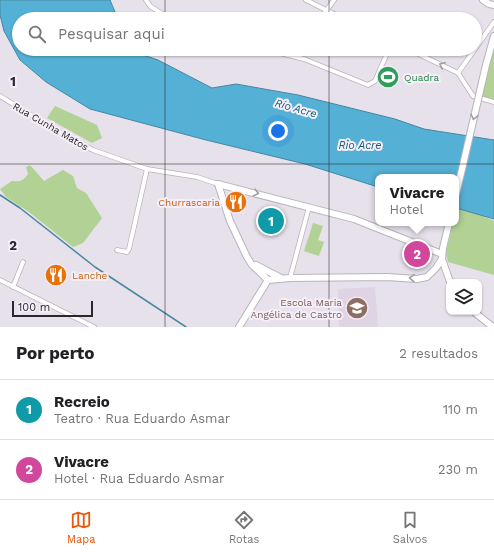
<!DOCTYPE html>
<html lang="pt">
<meta charset="utf-8">
<style>
:root{--surface:#fff;--page:#f6f6f6;--text:#202124;--muted:#757577;--line:#e0e0e0;--accent:#ea580c}
body{margin:0;font-family:"Work Sans",sans-serif;background:var(--page);color:var(--text)}
.controls{position:absolute;right:12px;bottom:12px;display:grid;overflow:hidden;border-radius:8px;box-shadow:0 1px 3px #0004}
.controls button{width:36px;height:36px;display:grid;place-items:center;padding:0;border:0;border-bottom:1px solid var(--line);background:var(--surface);color:var(--text);font:20px sans-serif}
.scale{position:absolute;left:12px;bottom:10px;width:81px;box-sizing:border-box;padding-left:4px;border:2px solid #29272b;border-top:0;font-size:11px;line-height:14px;white-space:nowrap;color:#29272b;-webkit-text-stroke:3px #f5eef8;paint-order:stroke}
.you{position:absolute;left:278px;top:131px;width:14px;height:14px;margin:-10px;border:3px solid #fff;border-radius:50%;background:#1a73e8;box-shadow:0 0 0 6px #1a73e833}
.badge{display:grid;place-items:center;width:26px;height:26px;border-radius:50%;background:var(--accent);color:#fff;font-size:13px;font-weight:700}
.pin{position:absolute;translate:-50% -50%;border:2px solid #fff;box-shadow:0 1px 4px #0006}
.popup{position:absolute;left:375px;top:174px;width:84px;height:52px;box-sizing:border-box;display:grid;place-content:center;border-radius:8px;background:var(--surface);filter:drop-shadow(0 1px 3px #0005);font-size:13px;white-space:nowrap;color:var(--muted)}
.popup b{font-size:15px;color:var(--text)}
.popup::after{content:'';position:absolute;left:50%;top:100%;margin-left:-8px;border:8px solid transparent;border-top-color:var(--surface)}
.list{margin:0;padding:0;list-style:none}
h2{display:flex;justify-content:space-between;align-items:center;height:52px;margin:0;padding:0 16px;font-size:17px}
h2 small{font-size:13px;font-weight:400;color:var(--muted)}
.list li{display:grid;grid-template-columns:26px 1fr auto;gap:12px;align-items:center;box-sizing:border-box;height:60px;padding:0 16px;border-top:1px solid var(--line)}
.list b{display:block;font-size:15px;white-space:nowrap}
.list p{margin:0;font-size:13px;white-space:nowrap;color:var(--muted)}
.list em{font-size:13px;font-style:normal;color:var(--muted)}
.icon{flex:none;width:22px;height:22px;fill:none;stroke:currentColor;stroke-width:2;stroke-linecap:round;stroke-linejoin:round}
.map{position:relative;flex:none;width:494px;height:327px;overflow:hidden}
.search{position:absolute;background:var(--surface);box-shadow:0 1px 3px #0004;left:12px;right:12px;top:12px;height:44px;display:flex;align-items:center;gap:10px;box-sizing:border-box;padding:0 14px;border-radius:22px;color:var(--muted);font-size:15px}
.sheet{height:172px;background:var(--surface)}
nav{display:flex;justify-content:space-around;align-items:center;box-sizing:border-box;height:56px;border-top:1px solid var(--line);background:var(--surface);font-size:11px;color:var(--muted)}
nav a{display:grid;justify-items:center;gap:2px}
nav .on{color:var(--accent)}
.map>svg:first-child{display:block}
.built{fill:#ded4e4}
.green{fill:#b1d195}
.water{fill:#54b0d5;stroke:#4787a2}
.lines{fill:none;stroke-linecap:round;stroke-linejoin:round}
.stream{stroke:#4787a2;stroke-width:1.5}
.street-casing{stroke:#b9b3bc;stroke-width:5.5}
.secondary-casing{stroke:#b9b3bc;stroke-width:8}
.street{stroke:#fff;stroke-width:4}
.secondary{stroke:#fff;stroke-width:6}
.secondary-bridge-casing{stroke:#b9b3bc;stroke-width:8;stroke-linecap:butt}
.secondary-bridge{stroke:#fff;stroke-width:6}
.oneway{stroke:#9f9ea0}
.grid{fill:none;stroke:#29272b;stroke-width:1;stroke-opacity:0.55}
.labels{text-anchor:middle;stroke-width:4;stroke-linejoin:round;paint-order:stroke}
.leisure-label{font-size:10px;fill:#27864d;stroke:#f5eef8;text-anchor:start}
.street-label{font-size:10px;fill:#29272b;stroke:#f5eef8}
.food-label{font-size:10px;fill:#c56008;stroke:#f5eef8;text-anchor:end}
.education-label{font-size:10px;fill:#785e54;stroke:#f5eef8;text-anchor:end}
.water-label{font-size:11px;font-style:italic;fill:#155e78;stroke:#f5eef8}
.grid-label{font-size:13px;text-anchor:middle;font-weight:bold;fill:#29272b;stroke:#f5eef8;stroke-width:4;stroke-linejoin:round;paint-order:stroke}
</style>
<div class="map">
<svg width="494" height="327" viewBox="0 0 494 327">
<rect width="100%" height="100%" fill="#e7e1eb"/>
<path class="built" d="M375,287L378,327H339L338,289Z"/>
<g class="green">
<path d="M494,51V104L481,96L488,66Z"/>
<path d="M386,66L397,70L389,88L379,84Z"/>
<path d="M55,106L97,125L102,138L92,143L47,118Z"/>
<path d="M30,165L44,181L63,170L73,176L77,188L86,193L102,218L83,243L73,247L29,212L6,197L0,189L12,181C20,182 23,181 28,174L26,167Z"/>
<path d="M457,205L494,221V275L448,262L446,253L453,223H456Z"/>
<path d="M313,223L323,226L318,240L324,242L319,256L304,251Z"/>
</g>
<path class="water" d="M0,0H110L118,19H19V49H137L140,54L158,60L212,88L236,84L298,95L395,119L424,129L494,140V219L456,208V177H378V187L305,164L206,140L90,109L46,82L20,60L4,31L0,15Z"/>
<g class="lines">
<path class="stream" d="M0,195L20,208L95,267L186,327"/>
<g class="street-casing">
<g id="street">
<path d="M146,0L150,6L170,19"/>
<path d="M306,0L344,19"/>
<path d="M320,19L334,0"/>
<path d="M264,49L304,59L368,85L375,81L389,49"/>
<path d="M408,49L458,73L473,96L494,102"/>
<path d="M295,56L300,49"/>
<path d="M458,73L494,22"/>
<path d="M0,96L62,134L93,150L147,169L197,177L218,184"/>
<path d="M117,250L127,252L129,249L147,169"/>
<path d="M290,278L309,207"/>
<path d="M0,280L94,327"/>
<path d="M13,287L23,262"/>
</g>
</g>
<g class="secondary-casing">
<g id="secondary">
<path d="M483,0L489,4L494,5"/>
<path d="M486,65L494,36"/>
<path d="M218,184L354,219L442,254"/>
<path d="M218,184L230,221L247,257L252,265L268,280"/>
<path d="M456,194L463,165"/>
<path d="M442,259L450,282"/>
<path d="M256,265L281,278"/>
<path d="M268,280L290,278L387,277L417,279L427,277L436,268L442,259L443,248L449,223"/>
<path d="M474,312L493,327"/>
<path d="M239,327L268,280"/>
</g>
</g>
<use href="#street" class="street"/>
<use href="#secondary" class="secondary"/>
<g class="secondary-bridge-casing">
<path id="secondary-bridge" d="M463,165L486,65"/>
</g>
<use href="#secondary-bridge" class="secondary-bridge"/>
</g>
<defs><path id="oneway-chevron" d="M-2-3.5L2.5 0L-2 3.5" fill="none" stroke-width="1.6" stroke-linecap="round" stroke-linejoin="round"/></defs>
<g class="oneway">
<use href="#oneway-chevron" transform="translate(442 65) rotate(-155)"/>
<use href="#oneway-chevron" transform="translate(474 117) rotate(103)"/>
<use href="#oneway-chevron" transform="translate(256 193) rotate(14)"/>
<use href="#oneway-chevron" transform="translate(412 278) rotate(-176)"/>
</g>
<path class="grid" d="M165,0V19M329,0V19M165,49V327M329,49V327M0,164H494"/>
<defs>
<g id="stadium-disc" transform="scale(1.15)"><circle r="9.5" fill="#2e9e5b" stroke="#f5eef8"/><path d="M0-5a6.5 5 0 1 0 0 10a6.5 5 0 1 0 0-10ZM-3.5-1.8h7v3.6h-7Z" fill="#fff"/></g>
<g id="restaurant-disc" transform="scale(1.15)"><circle r="9.5" fill="#e8710a" stroke="#f5eef8"/><path d="M-5-6h1v4h1v-4h1v4h1v-4h1v5L-1.5 .5V6h-2V.5L-5-1ZM5-6V6H3V1.5H1.5Q1.5-4 5-6Z" fill="#fff"/></g>
<g id="school-disc" transform="scale(1.15)"><circle r="9.5" fill="#8d6e63" stroke="#f5eef8"/><path d="M0-5L7-2L0 1L-7-2ZM-4 1L0 2.5L4 1V4Q0 6-4 4Z" fill="#fff"/></g>
</defs>
<g fill-rule="evenodd">
<use href="#stadium-disc" x="388" y="77"/>
<use href="#restaurant-disc" x="236" y="202"/>
<use href="#restaurant-disc" x="56" y="275"/>
<use href="#school-disc" x="357" y="308"/>
</g>
<g class="labels">
<g class="leisure-label">
<text x="404" y="81">Quadra</text>
</g>
<g class="street-label">
<text transform="translate(51 126) rotate(30)" y="4">Rua Cunha Matos</text>
</g>
<g class="food-label">
<text x="220" y="206">Churrascaria</text>
<text x="72" y="279" text-anchor="start">Lanche</text>
</g>
<g class="education-label">
<text x="342" y="306">Escola Maria<tspan x="342" dy="12">Angélica de Castro</tspan></text>
</g>
<g class="water-label">
<text transform="translate(296 108) rotate(16)" y="4">Río Acre</text>
<text x="360" y="149">Rio Acre</text>
</g>
</g>
<g class="grid-label">
<text x="13" y="86">1</text>
<text x="13" y="250">2</text>
</g>
</svg>
<div class="controls">
<button><svg class="icon" aria-label="layers" viewBox="0 0 24 24"><path d="M12 4l9 5-9 5-9-5zM3 14l9 5 9-5"/></svg></button>
</div>
<div class="scale">100 m</div>
<div class="you"></div>
<div class="pin badge" style="left:271px;top:221px;background:#0f9aa8">1</div>
<div class="pin badge" style="left:417px;top:254px;background:#d1479c">2</div>
<div class="popup"><b>Vivacre</b>Hotel</div>
<div class="search"><svg class="icon" aria-label="search" viewBox="0 0 24 24"><circle cx="10" cy="10" r="6"/><path d="M15 15l6 6"/></svg>Pesquisar aqui</div>
</div>
<section class="sheet">
<h2>Por perto<small>2 resultados</small></h2>
<ul class="list">
<li><span class="badge" style="background:#0f9aa8">1</span><div><b>Recreio</b><p>Teatro · Rua Eduardo Asmar</p></div><em>110 m</em></li>
<li><span class="badge" style="background:#d1479c">2</span><div><b>Vivacre</b><p>Hotel · Rua Eduardo Asmar</p></div><em>230 m</em></li>
</ul>
</section>
<nav>
<a class="on"><svg class="icon" aria-label="map" viewBox="0 0 24 24"><path d="M3 6l6-2 6 2 6-2v14l-6 2-6-2-6 2zM9 4v14M15 6v14"/></svg>Mapa</a>
<a><svg class="icon" aria-label="directions" viewBox="0 0 24 24"><path d="M12 3l9 9-9 9-9-9zM9 14v-3h6M13 9l2 2-2 2"/></svg>Rotas</a>
<a><svg class="icon" aria-label="saved" viewBox="0 0 24 24"><path d="M7 4h10v16l-5-4-5 4z"/></svg>Salvos</a>
</nav>
